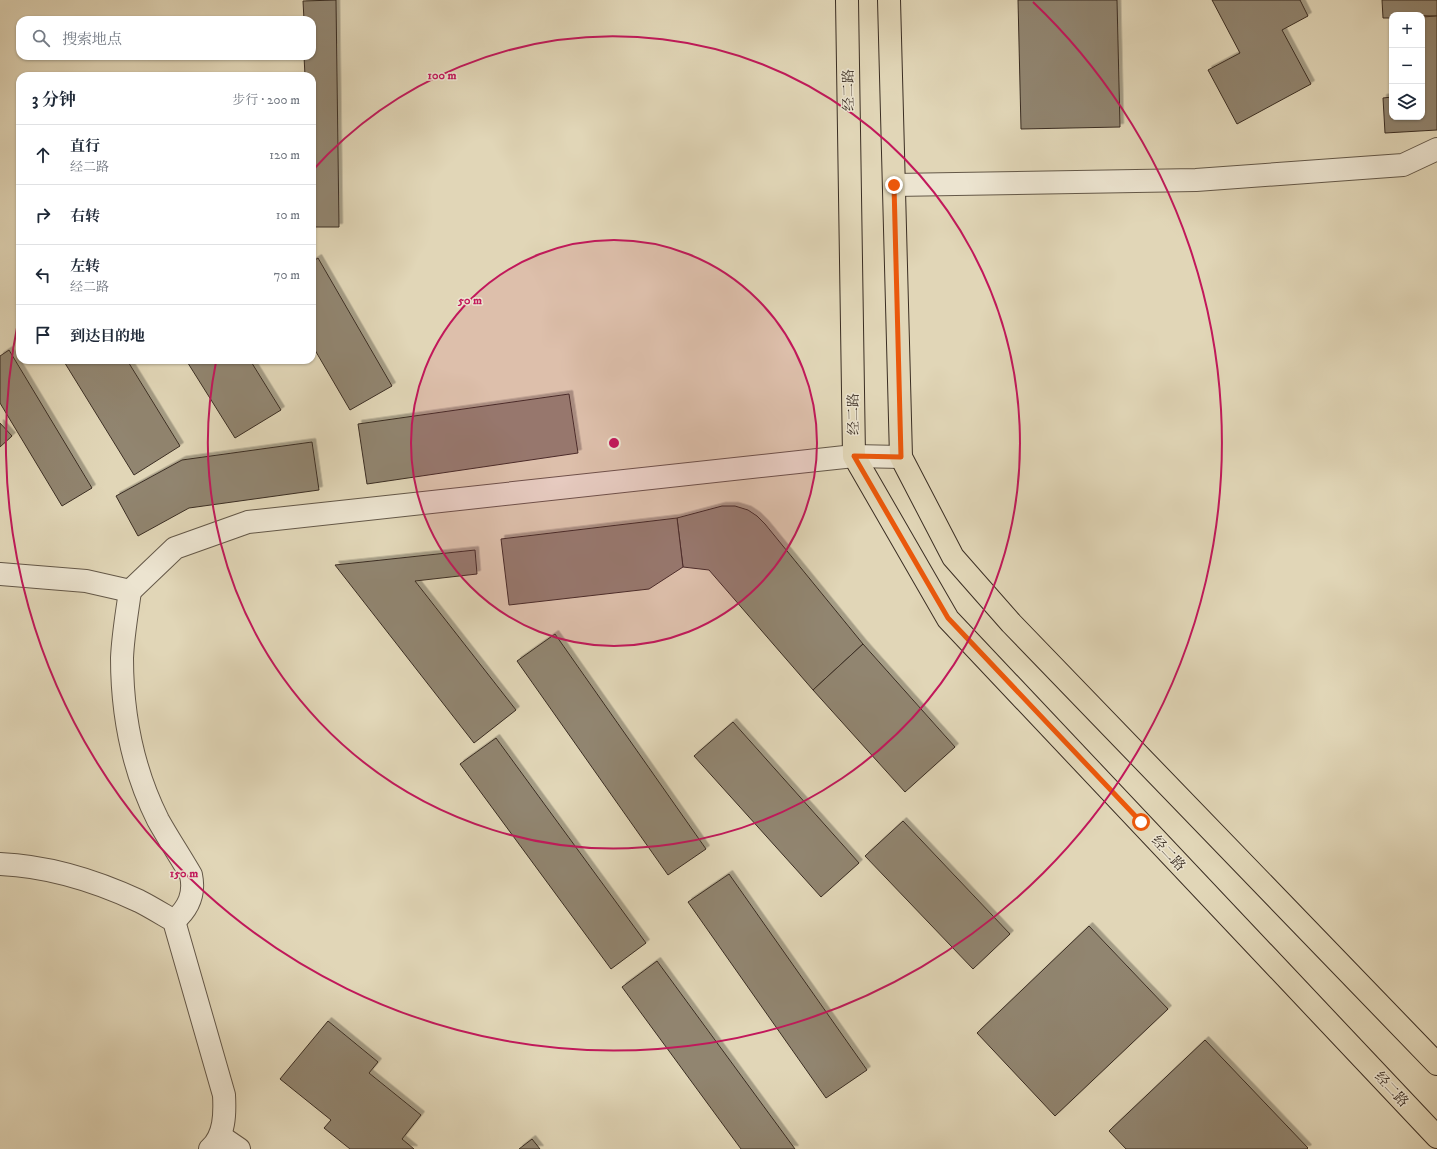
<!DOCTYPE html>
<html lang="zh">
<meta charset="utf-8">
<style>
:root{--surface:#fff;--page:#f2f2f3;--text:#1f2937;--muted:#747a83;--line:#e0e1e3}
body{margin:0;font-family:"IM FELL DW Pica","Noto Serif SC",serif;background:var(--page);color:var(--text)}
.controls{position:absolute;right:12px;top:12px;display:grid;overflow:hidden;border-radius:8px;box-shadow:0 1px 3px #0004}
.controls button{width:36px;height:36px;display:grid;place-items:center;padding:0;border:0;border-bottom:1px solid var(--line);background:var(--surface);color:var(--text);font:20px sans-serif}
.stop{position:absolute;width:12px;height:12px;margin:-9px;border:3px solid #ea580c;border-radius:50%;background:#fff}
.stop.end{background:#ea580c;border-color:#fff;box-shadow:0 1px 4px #0008}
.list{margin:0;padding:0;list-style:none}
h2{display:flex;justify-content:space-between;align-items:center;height:52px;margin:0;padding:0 16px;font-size:17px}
h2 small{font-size:13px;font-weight:400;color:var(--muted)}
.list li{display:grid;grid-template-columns:26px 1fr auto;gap:12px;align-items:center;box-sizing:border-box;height:60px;padding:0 16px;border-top:1px solid var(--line)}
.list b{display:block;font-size:15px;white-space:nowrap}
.list p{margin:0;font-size:13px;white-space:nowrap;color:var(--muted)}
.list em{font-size:13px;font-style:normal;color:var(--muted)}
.icon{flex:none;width:22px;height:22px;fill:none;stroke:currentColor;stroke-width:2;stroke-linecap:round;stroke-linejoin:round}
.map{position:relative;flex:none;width:1437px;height:1149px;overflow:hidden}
.search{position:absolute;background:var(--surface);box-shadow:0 1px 3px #0004;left:16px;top:16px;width:300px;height:44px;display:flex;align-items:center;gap:10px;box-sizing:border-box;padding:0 14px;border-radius:12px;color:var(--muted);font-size:15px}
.panel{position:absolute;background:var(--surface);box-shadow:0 1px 3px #0004;left:16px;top:72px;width:300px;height:292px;border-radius:12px}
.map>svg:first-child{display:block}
.building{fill:#918570;stroke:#3b2e23;filter:url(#shadow)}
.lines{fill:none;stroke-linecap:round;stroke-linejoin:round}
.minor-casing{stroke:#645848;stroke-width:24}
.tertiary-casing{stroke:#645848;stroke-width:24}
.primary-casing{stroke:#3b2e23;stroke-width:24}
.minor{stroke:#ece4d0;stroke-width:22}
.tertiary{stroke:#ece4d0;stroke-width:22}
.primary{stroke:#e1d6b7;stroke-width:22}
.route{stroke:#ea580c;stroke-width:5}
.ring{fill:none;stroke:#c2185b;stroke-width:2}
.labels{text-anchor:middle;stroke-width:3;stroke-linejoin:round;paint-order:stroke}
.street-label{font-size:14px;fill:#3b2e23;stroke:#ece4d0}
.centre{fill:#c2185b;stroke:#ece4d0;stroke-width:2}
.ring-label{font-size:12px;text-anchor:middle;font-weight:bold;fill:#c2185b;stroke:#ece4d0;stroke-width:3;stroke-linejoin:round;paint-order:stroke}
</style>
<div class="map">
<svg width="1437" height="1149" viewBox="0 0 1437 1149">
<defs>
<filter id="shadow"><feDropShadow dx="3.5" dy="-3.5" stdDeviation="0" flood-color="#0004"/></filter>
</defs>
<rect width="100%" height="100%" fill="#e1d6b7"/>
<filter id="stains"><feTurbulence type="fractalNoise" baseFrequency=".005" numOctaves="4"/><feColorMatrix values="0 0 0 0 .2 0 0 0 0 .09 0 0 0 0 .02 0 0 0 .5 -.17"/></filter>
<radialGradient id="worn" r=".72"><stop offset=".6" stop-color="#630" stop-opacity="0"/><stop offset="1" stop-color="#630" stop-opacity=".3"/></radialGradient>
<g class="building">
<path d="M336,0L339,227H312V76H305L304,56H312V20H304L303,1Z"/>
<path d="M1018,0H1117L1120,127L1021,129Z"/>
<path d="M1212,0H1300L1308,16L1282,30L1311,84L1237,124L1208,70L1240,53Z"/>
<path d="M1382,0H1437V16L1392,15V18H1383Z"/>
<path d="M1437,16V130L1385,133L1383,98L1392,97V117H1422V17Z"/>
<path d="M318,258L392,386L350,410L312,345V262Z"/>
<path d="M9,350L92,488L62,506L0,403V356Z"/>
<path d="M63,360H127L180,446L134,475Z"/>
<path d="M186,360H250L281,410L235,438Z"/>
<path d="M569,394L578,453L367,484L358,424Z"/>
<path d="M0,423L12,436L0,447Z"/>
<path d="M312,442L319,490L189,508L138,536L116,496L182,460Z"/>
<path d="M722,506H735L748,510L757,516L765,524L863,644L813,690L709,570L683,567L677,518Z"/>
<path d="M677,518L683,567L649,589L509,605L501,539Z"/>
<path d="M475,550L477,574L415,581L516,710L474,743L335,565Z"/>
<path d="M555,634L706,849L668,875L517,661Z"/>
<path d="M863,644L955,747L905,792L813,690Z"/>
<path d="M733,722L859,863L821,897L694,756Z"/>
<path d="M496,738L646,943L611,969L460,764Z"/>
<path d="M903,821L1010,934L973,969L865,856Z"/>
<path d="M729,874L867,1070L826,1098L688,902Z"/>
<path d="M1089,926L1168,1009L1055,1116L977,1033Z"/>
<path d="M657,961L795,1149H741L622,987Z"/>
<path d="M328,1021L378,1062L369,1073L421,1115L402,1139L414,1149H350L324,1128L331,1120L280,1079Z"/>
<path d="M1205,1040L1308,1148L1307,1149H1126L1109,1131Z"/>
<path d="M532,1139L540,1149H519Z"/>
</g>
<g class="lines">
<g class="minor-casing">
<g id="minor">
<path d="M894,185L1196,180L1403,165L1437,149"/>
<path d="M130,591C127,613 123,635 122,658C122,713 133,770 158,820C168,838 180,856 191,875C195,894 189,908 174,921"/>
<path d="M0,864C47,866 96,881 139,901C151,907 162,914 174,921L224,1095C225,1113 225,1136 210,1149"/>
<path d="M220,1136L239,1149"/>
</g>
</g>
<g class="tertiary-casing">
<path id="tertiary" d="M0,574L86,581L130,591L175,548L248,522L854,456L901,457"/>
</g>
<g class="primary-casing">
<g id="primary">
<path d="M847,0L854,456L948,619L1437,1137"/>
<path d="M889,0L901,457L953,557L1011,623L1437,1064"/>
</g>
</g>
<use href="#minor" class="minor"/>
<use href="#tertiary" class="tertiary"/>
<use href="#primary" class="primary"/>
</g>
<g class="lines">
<path class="route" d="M894,185L901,457L854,456L948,618L1141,822"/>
</g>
<circle cx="614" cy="443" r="203" fill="#c2185b" fill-opacity=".12"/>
<g class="ring">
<circle cx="614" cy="443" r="203"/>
<path d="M312 171A406 406 0 1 1 216 362"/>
<path d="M1033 2A608 608 0 1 1 19 317"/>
</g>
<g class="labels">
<g class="street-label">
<text transform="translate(848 90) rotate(-91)" y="5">经二路</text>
<text transform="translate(853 414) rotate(-91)" y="5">经二路</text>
<text transform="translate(1169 853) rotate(47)" y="5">经二路</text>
<text transform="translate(1392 1089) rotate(47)" y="5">经二路</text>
</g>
</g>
<circle cx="614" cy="443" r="6" class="centre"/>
<g class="ring-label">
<text x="442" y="79">100 m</text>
<text x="470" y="304">50 m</text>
<text x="184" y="877">150 m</text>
</g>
<rect width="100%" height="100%" filter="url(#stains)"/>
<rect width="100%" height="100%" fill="url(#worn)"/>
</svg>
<div class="controls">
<button>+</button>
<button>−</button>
<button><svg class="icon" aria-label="layers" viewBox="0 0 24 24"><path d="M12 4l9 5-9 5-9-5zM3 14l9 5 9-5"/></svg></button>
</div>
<div class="stop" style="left:1141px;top:822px"></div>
<div class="stop end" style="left:894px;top:185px"></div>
<div class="search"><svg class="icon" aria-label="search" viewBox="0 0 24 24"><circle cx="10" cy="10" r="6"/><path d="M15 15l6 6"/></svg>搜索地点</div>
<section class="panel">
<h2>3 分钟<small>步行 · 200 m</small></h2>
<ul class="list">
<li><svg class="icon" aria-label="ahead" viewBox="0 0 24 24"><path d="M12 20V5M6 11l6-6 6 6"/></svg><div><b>直行</b><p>经二路</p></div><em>120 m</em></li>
<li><svg class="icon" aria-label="right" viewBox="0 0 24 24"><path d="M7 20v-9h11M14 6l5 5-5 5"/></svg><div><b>右转</b></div><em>10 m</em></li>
<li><svg class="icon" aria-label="left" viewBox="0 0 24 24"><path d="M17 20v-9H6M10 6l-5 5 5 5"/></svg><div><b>左转</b><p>经二路</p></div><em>70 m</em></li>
<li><svg class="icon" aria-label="arrive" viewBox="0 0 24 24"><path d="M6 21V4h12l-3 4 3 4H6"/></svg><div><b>到达目的地</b></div></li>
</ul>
</section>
</div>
